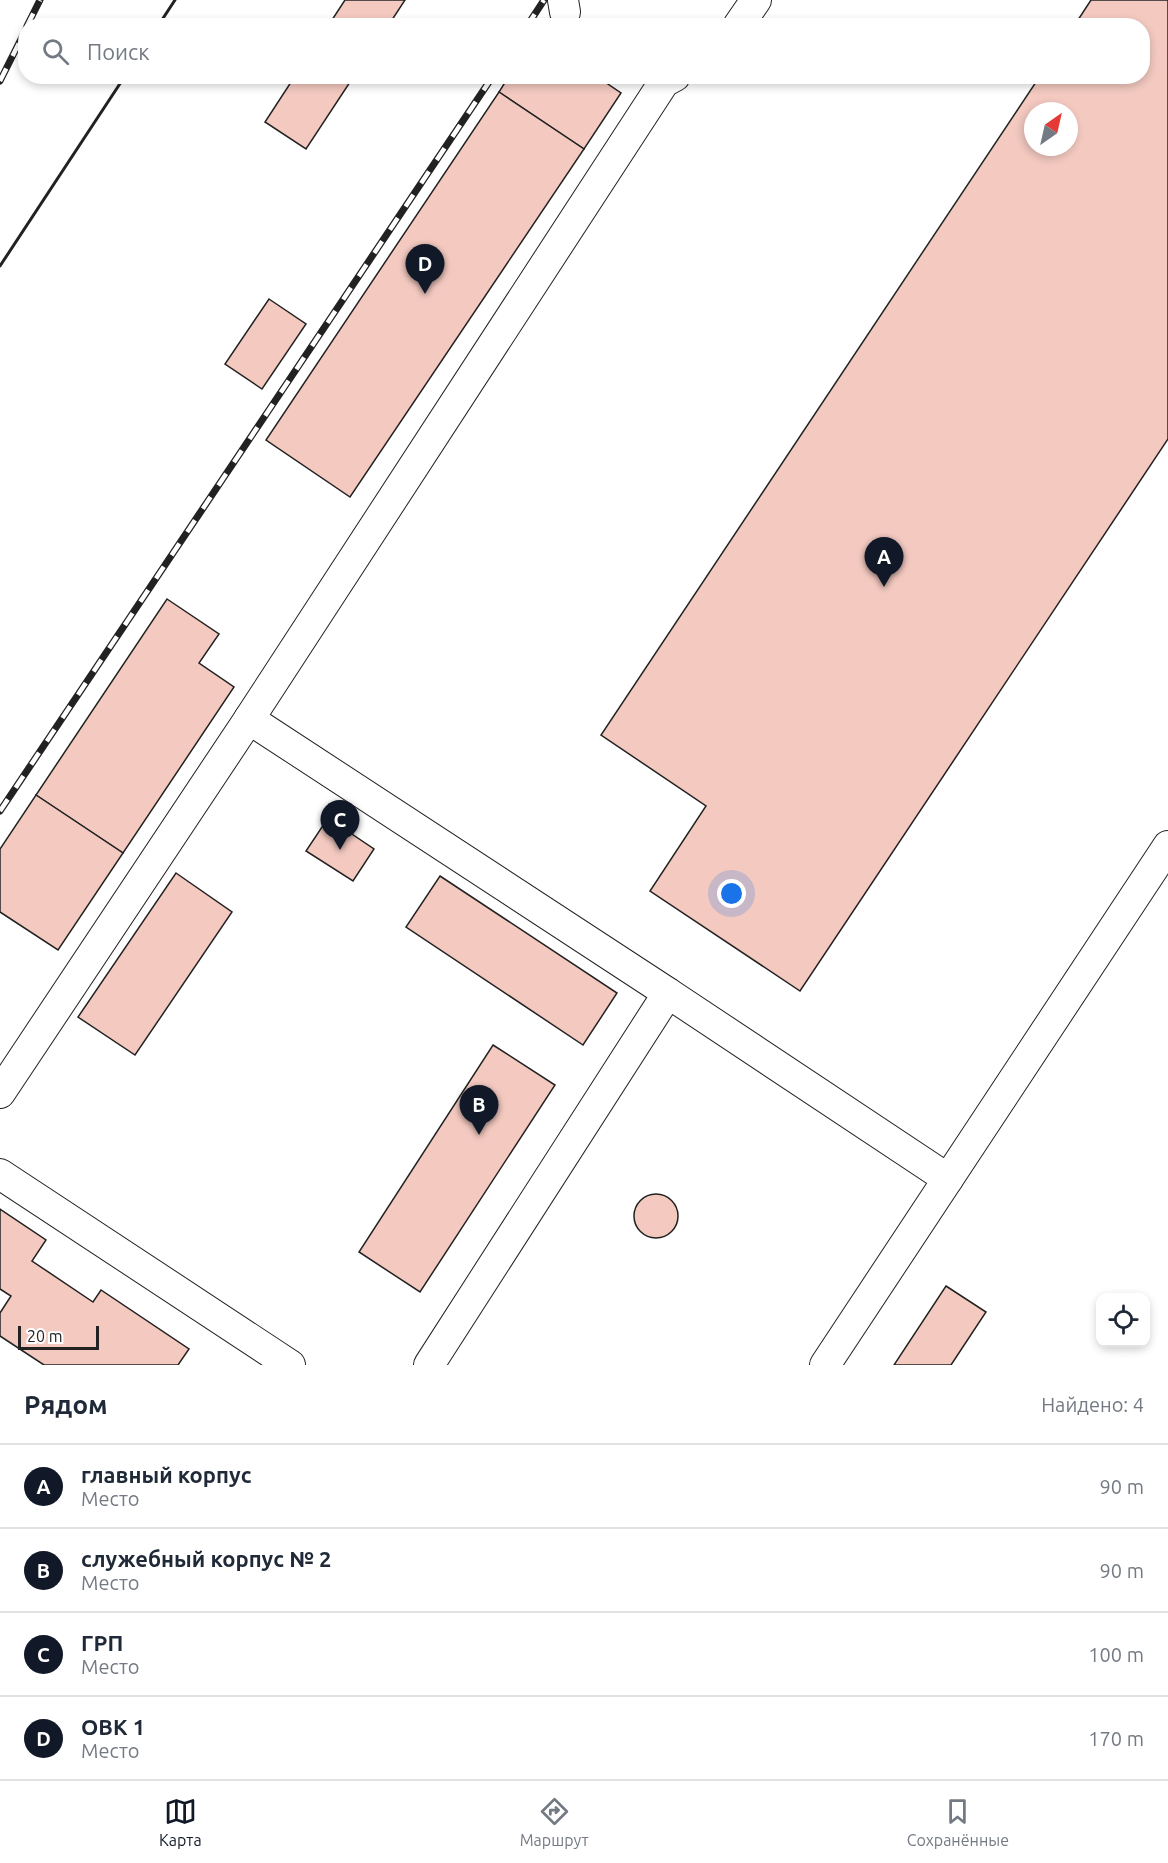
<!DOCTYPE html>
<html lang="ru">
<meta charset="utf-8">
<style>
:root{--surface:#fff;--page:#f6f6f7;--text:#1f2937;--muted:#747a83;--line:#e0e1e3;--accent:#111827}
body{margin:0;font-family:Ubuntu,sans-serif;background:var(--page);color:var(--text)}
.controls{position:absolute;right:18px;bottom:18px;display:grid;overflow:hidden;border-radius:12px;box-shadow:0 3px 9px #0003}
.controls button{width:54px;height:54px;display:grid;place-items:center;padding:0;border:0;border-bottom:2px solid var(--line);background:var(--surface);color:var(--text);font:30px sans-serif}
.compass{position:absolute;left:1024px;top:102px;width:54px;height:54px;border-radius:50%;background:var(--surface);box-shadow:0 3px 9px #0003;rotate:34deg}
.scale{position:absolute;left:18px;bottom:15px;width:81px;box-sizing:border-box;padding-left:6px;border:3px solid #222;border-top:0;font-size:16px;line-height:21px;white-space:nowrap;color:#222;-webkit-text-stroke:4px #fff;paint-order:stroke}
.you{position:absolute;left:732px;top:894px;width:21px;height:21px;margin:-15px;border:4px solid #fff;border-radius:50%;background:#1a73e8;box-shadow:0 0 0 9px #1a73e833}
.badge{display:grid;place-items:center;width:39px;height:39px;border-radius:50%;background:var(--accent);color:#fff;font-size:20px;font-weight:700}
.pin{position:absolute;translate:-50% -50px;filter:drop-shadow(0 2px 3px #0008)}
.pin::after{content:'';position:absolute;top:32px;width:21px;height:18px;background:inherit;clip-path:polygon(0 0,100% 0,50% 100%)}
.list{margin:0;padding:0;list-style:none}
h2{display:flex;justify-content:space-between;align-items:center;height:78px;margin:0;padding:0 24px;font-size:26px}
h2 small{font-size:20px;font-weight:400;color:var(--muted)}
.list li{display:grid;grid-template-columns:39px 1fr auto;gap:18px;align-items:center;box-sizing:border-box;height:84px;padding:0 24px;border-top:2px solid var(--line)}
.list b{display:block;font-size:22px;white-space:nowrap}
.list p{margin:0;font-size:20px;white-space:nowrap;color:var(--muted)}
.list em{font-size:20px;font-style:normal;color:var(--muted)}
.icon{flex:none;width:33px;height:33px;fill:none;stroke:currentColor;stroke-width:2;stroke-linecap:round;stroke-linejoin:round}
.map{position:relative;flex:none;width:1168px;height:1365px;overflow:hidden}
.search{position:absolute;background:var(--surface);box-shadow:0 3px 9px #0003;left:18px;right:18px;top:18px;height:66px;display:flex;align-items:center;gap:15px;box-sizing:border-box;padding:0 21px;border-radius:24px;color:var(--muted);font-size:22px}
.sheet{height:414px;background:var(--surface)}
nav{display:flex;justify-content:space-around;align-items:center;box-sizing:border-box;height:84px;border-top:2px solid var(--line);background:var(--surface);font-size:16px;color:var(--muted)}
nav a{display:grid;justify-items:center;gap:3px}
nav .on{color:var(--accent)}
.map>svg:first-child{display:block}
.building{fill:#f3c9c0;stroke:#222;stroke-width:1.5;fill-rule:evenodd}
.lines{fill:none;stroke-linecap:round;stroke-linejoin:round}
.minor-casing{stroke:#222;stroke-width:32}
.minor{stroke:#fff;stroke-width:30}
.rail-casing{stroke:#222;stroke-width:7}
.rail{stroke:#fff;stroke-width:4.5;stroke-dasharray:14;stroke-linecap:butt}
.wall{stroke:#222;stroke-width:3}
</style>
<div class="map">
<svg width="1168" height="1365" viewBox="0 0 1168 1365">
<rect width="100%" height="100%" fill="#fff"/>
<g class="building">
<path d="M345,0H405L388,26H328Z"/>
<path d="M1091,0H1168V439L800,991L650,891L706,806L601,735L1040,76H1142V26H1074ZM1033,111H1069V147H1033Z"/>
<path d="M295,76H354L306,149L265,122Z"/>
<path d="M509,76H596L621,93L584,149L499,92Z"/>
<path d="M499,92L584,149L350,497L266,440Z"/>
<path d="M269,299L306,324L262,389L225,364Z"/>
<path d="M167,599L219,634L199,663L234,687L123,853L36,795Z"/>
<path d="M36,795L123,853L58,950L0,912V849Z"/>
<path d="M328,818L374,849L353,881L306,851Z"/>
<path d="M176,873L232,912L135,1055L78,1017Z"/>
<path d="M440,876L617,993L583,1045L406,927Z"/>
<path d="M493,1045L555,1085L420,1292L359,1252Z"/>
<circle cx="656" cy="1216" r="22"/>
<path d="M0,1209L46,1240L32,1261L93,1302L101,1290L189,1349L178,1365H44L0,1336V1313L11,1296L0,1289Z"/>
<path d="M946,1286L986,1312L951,1365H894Z"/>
</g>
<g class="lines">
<g class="minor-casing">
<g id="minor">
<path d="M563,0L565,12"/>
<path d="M738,26L756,0"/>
<path d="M668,993L249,719L664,82L675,76"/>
<path d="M0,1093L249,719"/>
<path d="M0,1174L290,1365"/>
<path d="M429,1365L668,993L948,1179"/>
<path d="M825,1365L1168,846"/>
</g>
</g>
<use href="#minor" class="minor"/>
<g class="rail-casing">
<g id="rail">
<path d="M27,26L40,0"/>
<path d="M527,26L544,0"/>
<path d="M0,81L26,29"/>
<path d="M0,811L493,76"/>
</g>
</g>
<use href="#rail" class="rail"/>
<g class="wall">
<path d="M158,26L175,0"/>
<path d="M0,266L125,76"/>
</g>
</g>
</svg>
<div class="controls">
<button><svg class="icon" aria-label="locate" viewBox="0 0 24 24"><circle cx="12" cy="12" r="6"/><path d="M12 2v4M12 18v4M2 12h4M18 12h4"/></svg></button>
</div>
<svg class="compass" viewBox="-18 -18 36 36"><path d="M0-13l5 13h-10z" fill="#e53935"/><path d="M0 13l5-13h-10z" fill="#747a83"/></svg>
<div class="scale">20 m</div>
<div class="you"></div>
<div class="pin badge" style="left:884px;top:587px">A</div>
<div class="pin badge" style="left:479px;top:1135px">B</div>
<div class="pin badge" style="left:340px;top:850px">C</div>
<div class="pin badge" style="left:425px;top:294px">D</div>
<div class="search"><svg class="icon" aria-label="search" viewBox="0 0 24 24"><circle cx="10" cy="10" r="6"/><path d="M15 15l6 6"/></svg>Поиск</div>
</div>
<section class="sheet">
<h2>Рядом<small>Найдено: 4</small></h2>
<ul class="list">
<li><span class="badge">A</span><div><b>главный корпус</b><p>Место</p></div><em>90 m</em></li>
<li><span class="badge">B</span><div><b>служебный корпус № 2</b><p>Место</p></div><em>90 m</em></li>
<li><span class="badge">C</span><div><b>ГРП</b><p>Место</p></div><em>100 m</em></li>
<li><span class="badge">D</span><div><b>ОВК 1</b><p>Место</p></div><em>170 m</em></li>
</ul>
</section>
<nav>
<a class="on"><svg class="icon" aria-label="map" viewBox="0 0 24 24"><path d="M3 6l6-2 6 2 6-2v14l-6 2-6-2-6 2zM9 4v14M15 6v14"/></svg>Карта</a>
<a><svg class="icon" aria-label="directions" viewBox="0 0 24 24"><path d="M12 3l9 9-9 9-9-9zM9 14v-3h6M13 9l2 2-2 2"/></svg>Маршрут</a>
<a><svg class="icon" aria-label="saved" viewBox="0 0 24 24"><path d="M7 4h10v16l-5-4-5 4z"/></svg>Сохранённые</a>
</nav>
